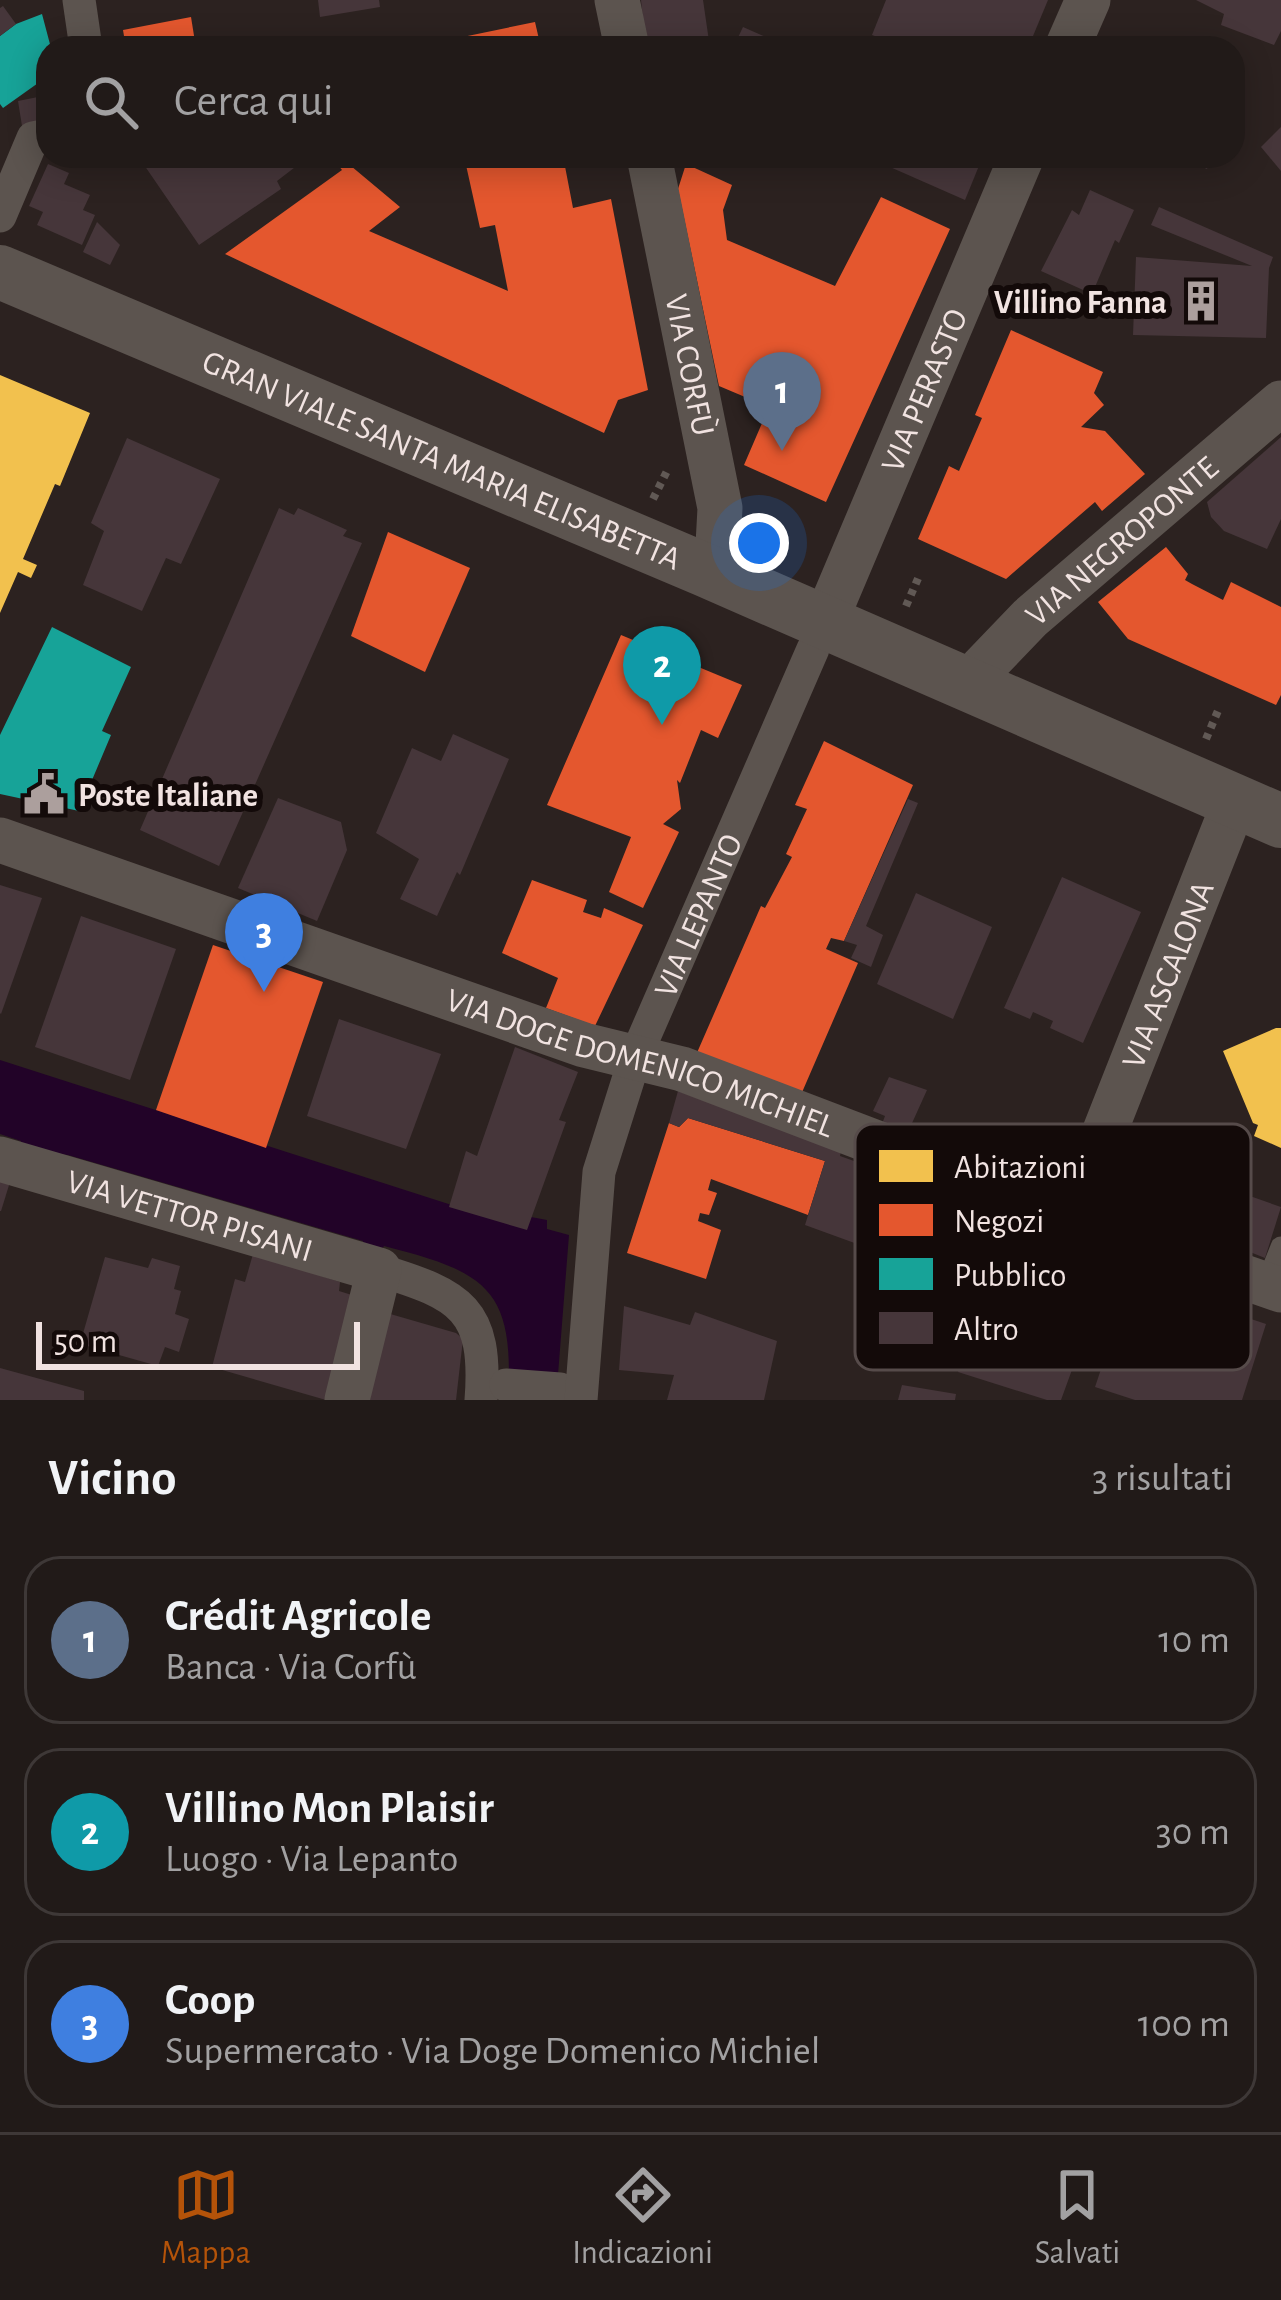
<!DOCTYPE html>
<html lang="it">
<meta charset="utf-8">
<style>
:root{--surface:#211a18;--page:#292321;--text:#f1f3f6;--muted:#a2a1a2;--line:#3e3837;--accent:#b45309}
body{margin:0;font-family:"Alegreya Sans",sans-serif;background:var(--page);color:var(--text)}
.scale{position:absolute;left:36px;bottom:30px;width:324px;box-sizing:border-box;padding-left:12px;border:6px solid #f1e3e1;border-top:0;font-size:33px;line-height:42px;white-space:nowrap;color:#f1e3e1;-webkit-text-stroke:9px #130a09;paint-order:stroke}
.you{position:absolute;left:759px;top:543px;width:42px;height:42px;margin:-30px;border:9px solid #fff;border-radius:50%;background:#1a73e8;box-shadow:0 0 0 18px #1a73e833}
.badge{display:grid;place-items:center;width:78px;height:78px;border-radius:50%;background:var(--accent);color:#fff;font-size:39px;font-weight:700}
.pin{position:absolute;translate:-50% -99px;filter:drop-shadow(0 3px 6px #0008)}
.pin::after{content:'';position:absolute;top:63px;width:42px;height:36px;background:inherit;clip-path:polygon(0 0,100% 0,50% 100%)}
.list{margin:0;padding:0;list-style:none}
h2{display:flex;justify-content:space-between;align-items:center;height:156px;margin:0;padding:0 48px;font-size:51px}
h2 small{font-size:39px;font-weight:400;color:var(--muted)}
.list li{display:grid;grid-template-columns:78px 1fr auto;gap:36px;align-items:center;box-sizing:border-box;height:168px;margin:0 24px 24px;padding:0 24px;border:3px solid var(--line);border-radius:36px}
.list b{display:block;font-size:45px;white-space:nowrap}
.list p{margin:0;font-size:39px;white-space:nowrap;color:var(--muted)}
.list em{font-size:39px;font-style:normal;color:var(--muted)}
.icon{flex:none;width:66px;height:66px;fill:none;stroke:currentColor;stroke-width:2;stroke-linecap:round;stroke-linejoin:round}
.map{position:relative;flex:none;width:1281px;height:1400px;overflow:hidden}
.search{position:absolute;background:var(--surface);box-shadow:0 6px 30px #0003;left:36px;right:36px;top:36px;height:132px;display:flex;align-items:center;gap:30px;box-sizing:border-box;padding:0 42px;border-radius:36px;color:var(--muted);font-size:45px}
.sheet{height:732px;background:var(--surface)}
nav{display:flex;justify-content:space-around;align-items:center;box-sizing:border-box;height:168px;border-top:3px solid var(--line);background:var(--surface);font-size:33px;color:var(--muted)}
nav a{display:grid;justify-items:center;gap:6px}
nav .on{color:var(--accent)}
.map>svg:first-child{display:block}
.water{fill:#220328}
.homes{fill:#f2c14e}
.shops{fill:#e4572e}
.public{fill:#17a398}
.building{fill:#46363a}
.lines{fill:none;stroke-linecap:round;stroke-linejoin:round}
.path{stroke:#615955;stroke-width:8;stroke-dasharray:6 6;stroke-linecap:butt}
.service{stroke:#5c544f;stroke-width:21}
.pedestrian{stroke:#5c544f;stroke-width:33}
.minor{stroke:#5c544f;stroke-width:45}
.tertiary{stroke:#5c544f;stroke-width:54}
.labels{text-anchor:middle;stroke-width:12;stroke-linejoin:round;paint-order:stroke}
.poi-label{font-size:33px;font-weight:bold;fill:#f1e3e1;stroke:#130a09;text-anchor:end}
.street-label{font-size:33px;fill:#f1e3e1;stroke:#130a09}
.key{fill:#130a09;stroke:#564b4a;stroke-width:3}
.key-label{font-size:33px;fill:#f1e3e1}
</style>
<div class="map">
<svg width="1281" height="1400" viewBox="0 0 1281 1400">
<rect width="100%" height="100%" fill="#2c2220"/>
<path class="water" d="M0,1060L526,1229L531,1217L547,1220V1229L569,1235L556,1400H508C515,1288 486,1272 384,1246L381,1250L363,1246V1241L68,1155L19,1150L21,1141L0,1134Z"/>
<g class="homes">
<path d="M0,375L90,413L60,486L55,484L23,559L37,565L31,578L18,572L0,613Z"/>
<path d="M1276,1028H1281V1148L1254,1136L1258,1125L1253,1123L1223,1051Z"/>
</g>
<g class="shops">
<path d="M191,17L196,48H126L123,30Z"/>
<path d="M535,22L541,48H455L453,39Z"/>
<path d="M331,156H365L351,166L400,207L369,231L508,291L495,225L480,228L464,156H563L573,208L611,199L648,390L618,400L604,433L225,254L342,170Z"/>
<path d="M686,164L732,185L723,210L727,240L835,286L881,197L950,229L826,502L744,465L769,407L719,386L678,189Z"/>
<path d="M1011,330L1103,372L1094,393L1104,405L1081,427L1105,431L1145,474L1102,511L1095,502L1006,579L918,539L949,466L959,471L982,418L975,415Z"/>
<path d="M388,532L470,568L425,672L351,636Z"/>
<path d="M1166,547L1188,574L1185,580L1192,584L1223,600L1231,582L1281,607V695L1276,705L1128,639L1098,602Z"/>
<path d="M621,635L742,685L718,738L701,730L680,783L677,780L681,809L663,824L679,832L643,908L609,892L631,837L547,805Z"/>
<path d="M824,741L913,785L844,941L831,938L826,949L858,963L800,1097L696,1055L761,906L765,908L792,857L786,854L807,809L795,805Z"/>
<path d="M532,880L587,900L583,912L601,918L604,908L643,925L595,1026L546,1008L558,978L502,953Z"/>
<path d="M213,945L323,982L266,1148L156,1110Z"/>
<path d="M688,1118L825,1161L808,1215L711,1179L708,1190L717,1193L709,1215L700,1213L698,1221L721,1230L706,1279L627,1253L669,1123L679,1127Z"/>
</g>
<g class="public">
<path d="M42,14L51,48H48V76L3,108L0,104V36L16,24Z"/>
<path d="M52,627L131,667L102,731L111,735L79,811L0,794V735Z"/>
</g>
<g class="building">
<path d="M318,0H379L380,7L320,17Z"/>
<path d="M641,0H703L710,48H646Z"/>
<path d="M886,0H1048L1028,48H906L872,35Z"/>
<path d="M1196,0H1281V31L1274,45L1221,25L1224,14Z"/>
<path d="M3,6L16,24L0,36V8Z"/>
<path d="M743,27L782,44L780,48H733Z"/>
<path d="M48,95V121L22,126L18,101Z"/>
<path d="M1281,127V171L1261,147Z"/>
<path d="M144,156H299L303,161L277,181L281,189L199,245L140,159Z"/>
<path d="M865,156H983L965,200Z"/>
<path d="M1178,156H1212L1207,169Z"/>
<path d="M48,164L69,173L64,184L90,195L83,210L95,215L82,245L37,225L43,212L29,206Z"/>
<path d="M1090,190L1134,210L1119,243L1115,240L1092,294L1041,271L1072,210L1079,215Z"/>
<path d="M1159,207L1273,257L1269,268L1266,338L1133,335L1136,257L1252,266L1151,225Z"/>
<path d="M97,222L120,245L110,265L83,252Z"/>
<path d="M1281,437V519L1267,549L1224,531L1211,517L1207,502Z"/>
<path d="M127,438L220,479L181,564L166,558L142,611L83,585L104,531L91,523Z"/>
<path d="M279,508L294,515L298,508L347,530L343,536L362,543L219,866L140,830Z"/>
<path d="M453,734L509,759L460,875L457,872L437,916L400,899L419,859L376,833L412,748L441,761Z"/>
<path d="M278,798L341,822L347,850L317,921L238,888Z"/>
<path d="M908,799L918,803L866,926L883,935L871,967L851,958L857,945L844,941Z"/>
<path d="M1062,877L1141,912L1083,1043L1050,1028L1053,1021L1033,1012L1030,1019L1004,1008Z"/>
<path d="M0,885L42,898L1,1014L0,1013Z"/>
<path d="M916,893L992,927L953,1019L877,984Z"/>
<path d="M81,916L176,949L130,1080L35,1047Z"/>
<path d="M339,1019L441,1054L406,1149L307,1116Z"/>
<path d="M515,1047L578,1072L559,1120L566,1122L527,1230L449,1207L466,1151L477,1156Z"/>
<path d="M889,1077L927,1090L908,1132L882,1124L885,1116L873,1111Z"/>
<path d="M678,1091L841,1151L840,1156L896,1176L871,1249L805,1225L825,1161L688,1118L679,1127L669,1123Z"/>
<path d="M0,1179L10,1182L1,1211H0Z"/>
<path d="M1207,1181L1281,1207L1265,1258L1235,1246L1240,1233L1195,1217Z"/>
<path d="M917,1192L1096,1254L1067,1336L1081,1345L1061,1400H1047L958,1372L982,1306L939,1290L945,1273L893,1256Z"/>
<path d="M253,1254L340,1282L339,1291L355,1296L326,1400L212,1367L235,1279L245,1282Z"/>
<path d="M105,1257L148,1268L152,1258L180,1266L174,1289L181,1291L175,1314L189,1319L179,1352L165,1347L158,1366L80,1344Z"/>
<path d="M1132,1277L1172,1289L1166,1307L1182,1314L1188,1298L1266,1324L1242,1400H1135L1095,1387Z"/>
<path d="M624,1306L690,1325L695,1312L777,1341L764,1400H667L674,1375L619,1370Z"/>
<path d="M380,1311L456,1333L463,1339L456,1400H370Z"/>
<path d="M0,1368L84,1391V1400H0Z"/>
<path d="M902,1385L956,1394L955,1400H898Z"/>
</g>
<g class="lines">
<g class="path">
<path d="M653,499L668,469"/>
<path d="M906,606L920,574"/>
<path d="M1206,739L1220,706"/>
</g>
<path class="service" d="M1266,1285L1281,1247"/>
<g class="pedestrian">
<path d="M79,0L86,48"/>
<path d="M0,216L33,138L48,135"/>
<path d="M379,1270C461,1295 488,1309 481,1400"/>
<path d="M506,1385L560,1389"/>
<path id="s1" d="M581,1400L599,1172L635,1058L813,649"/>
</g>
<g class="minor">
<path d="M617,0L627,48"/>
<path d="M1067,48L1088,0"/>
<path id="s2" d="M649,156L720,508L718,545L705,570"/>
<path id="s3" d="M825,622L1022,156"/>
<path id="s4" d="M973,687L982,668L1030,618L1281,403"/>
<path id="s5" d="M0,840L584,1045L682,1069L1071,1217L1281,1290"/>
<path id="s6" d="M0,1159L379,1270L347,1400"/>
<path id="s7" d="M1071,1217L1235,801"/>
</g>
<path class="tertiary" id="s8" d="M0,272L705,570L1281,821"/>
</g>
<defs>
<g id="building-bare" transform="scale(3.24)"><path d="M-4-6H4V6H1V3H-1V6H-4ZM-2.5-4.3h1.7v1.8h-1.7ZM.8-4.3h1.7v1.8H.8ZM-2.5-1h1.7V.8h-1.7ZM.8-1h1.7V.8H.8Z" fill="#ac9f9d" stroke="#130a09" stroke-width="2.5" paint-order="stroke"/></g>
<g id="civic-bare" transform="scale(3.24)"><path d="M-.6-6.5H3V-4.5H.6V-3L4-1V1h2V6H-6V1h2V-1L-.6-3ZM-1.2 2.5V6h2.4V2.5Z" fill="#ac9f9d" stroke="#130a09" stroke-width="2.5" paint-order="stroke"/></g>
</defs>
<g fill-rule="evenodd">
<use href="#building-bare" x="1201" y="301"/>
<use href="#civic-bare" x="44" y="794"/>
</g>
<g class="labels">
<g class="poi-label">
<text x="1167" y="313">Villino Fanna</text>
<text x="78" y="806" text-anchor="start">Poste Italiane</text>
</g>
<g class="street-label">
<text dy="12" stroke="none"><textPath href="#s2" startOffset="213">VIA CORFÙ</textPath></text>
<text dy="12" stroke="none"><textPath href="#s3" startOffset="252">VIA PERASTO</textPath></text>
<text dy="12" stroke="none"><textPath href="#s8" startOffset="480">GRAN VIALE SANTA MARIA ELISABETTA</textPath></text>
<text dy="12" stroke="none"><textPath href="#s4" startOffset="210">VIA NEGROPONTE</textPath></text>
<text dy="12" stroke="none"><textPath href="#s1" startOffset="504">VIA LEPANTO</textPath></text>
<text dy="12" stroke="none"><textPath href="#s7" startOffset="261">VIA ASCALONA</textPath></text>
<text dy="12" stroke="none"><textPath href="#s5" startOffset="678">VIA DOGE DOMENICO MICHIEL</textPath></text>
<text dy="12" stroke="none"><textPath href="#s6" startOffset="198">VIA VETTOR PISANI</textPath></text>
</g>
</g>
<rect x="855" y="1124" width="396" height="246" rx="18" class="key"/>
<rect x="879" y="1150" width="54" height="32" fill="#f2c14e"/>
<rect x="879" y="1204" width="54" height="32" fill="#e4572e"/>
<rect x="879" y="1258" width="54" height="32" fill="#17a398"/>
<rect x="879" y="1312" width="54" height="32" fill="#46363a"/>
<g class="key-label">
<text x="954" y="1178">Abitazioni</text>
<text x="954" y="1232">Negozi</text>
<text x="954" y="1286">Pubblico</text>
<text x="954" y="1340">Altro</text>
</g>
</svg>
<div class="scale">50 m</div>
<div class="you"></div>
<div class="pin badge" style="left:782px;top:451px;background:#5c6f8a">1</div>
<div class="pin badge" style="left:662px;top:725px;background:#0f9aa8">2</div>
<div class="pin badge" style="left:264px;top:992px;background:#3f7fe0">3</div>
<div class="search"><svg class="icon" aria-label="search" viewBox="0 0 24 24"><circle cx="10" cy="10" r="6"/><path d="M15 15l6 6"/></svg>Cerca qui</div>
</div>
<section class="sheet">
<h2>Vicino<small>3 risultati</small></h2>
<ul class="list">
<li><span class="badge" style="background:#5c6f8a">1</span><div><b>Crédit Agricole</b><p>Banca · Via Corfù</p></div><em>10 m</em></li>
<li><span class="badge" style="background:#0f9aa8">2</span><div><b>Villino Mon Plaisir</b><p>Luogo · Via Lepanto</p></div><em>30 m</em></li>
<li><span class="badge" style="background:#3f7fe0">3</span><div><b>Coop</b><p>Supermercato · Via Doge Domenico Michiel</p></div><em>100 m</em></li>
</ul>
</section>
<nav>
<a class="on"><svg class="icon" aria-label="map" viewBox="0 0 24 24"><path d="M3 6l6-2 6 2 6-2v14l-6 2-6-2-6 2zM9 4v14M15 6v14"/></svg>Mappa</a>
<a><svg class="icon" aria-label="directions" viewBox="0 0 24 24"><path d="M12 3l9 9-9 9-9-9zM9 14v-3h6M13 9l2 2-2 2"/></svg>Indicazioni</a>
<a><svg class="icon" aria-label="saved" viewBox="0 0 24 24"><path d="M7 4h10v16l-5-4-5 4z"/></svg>Salvati</a>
</nav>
